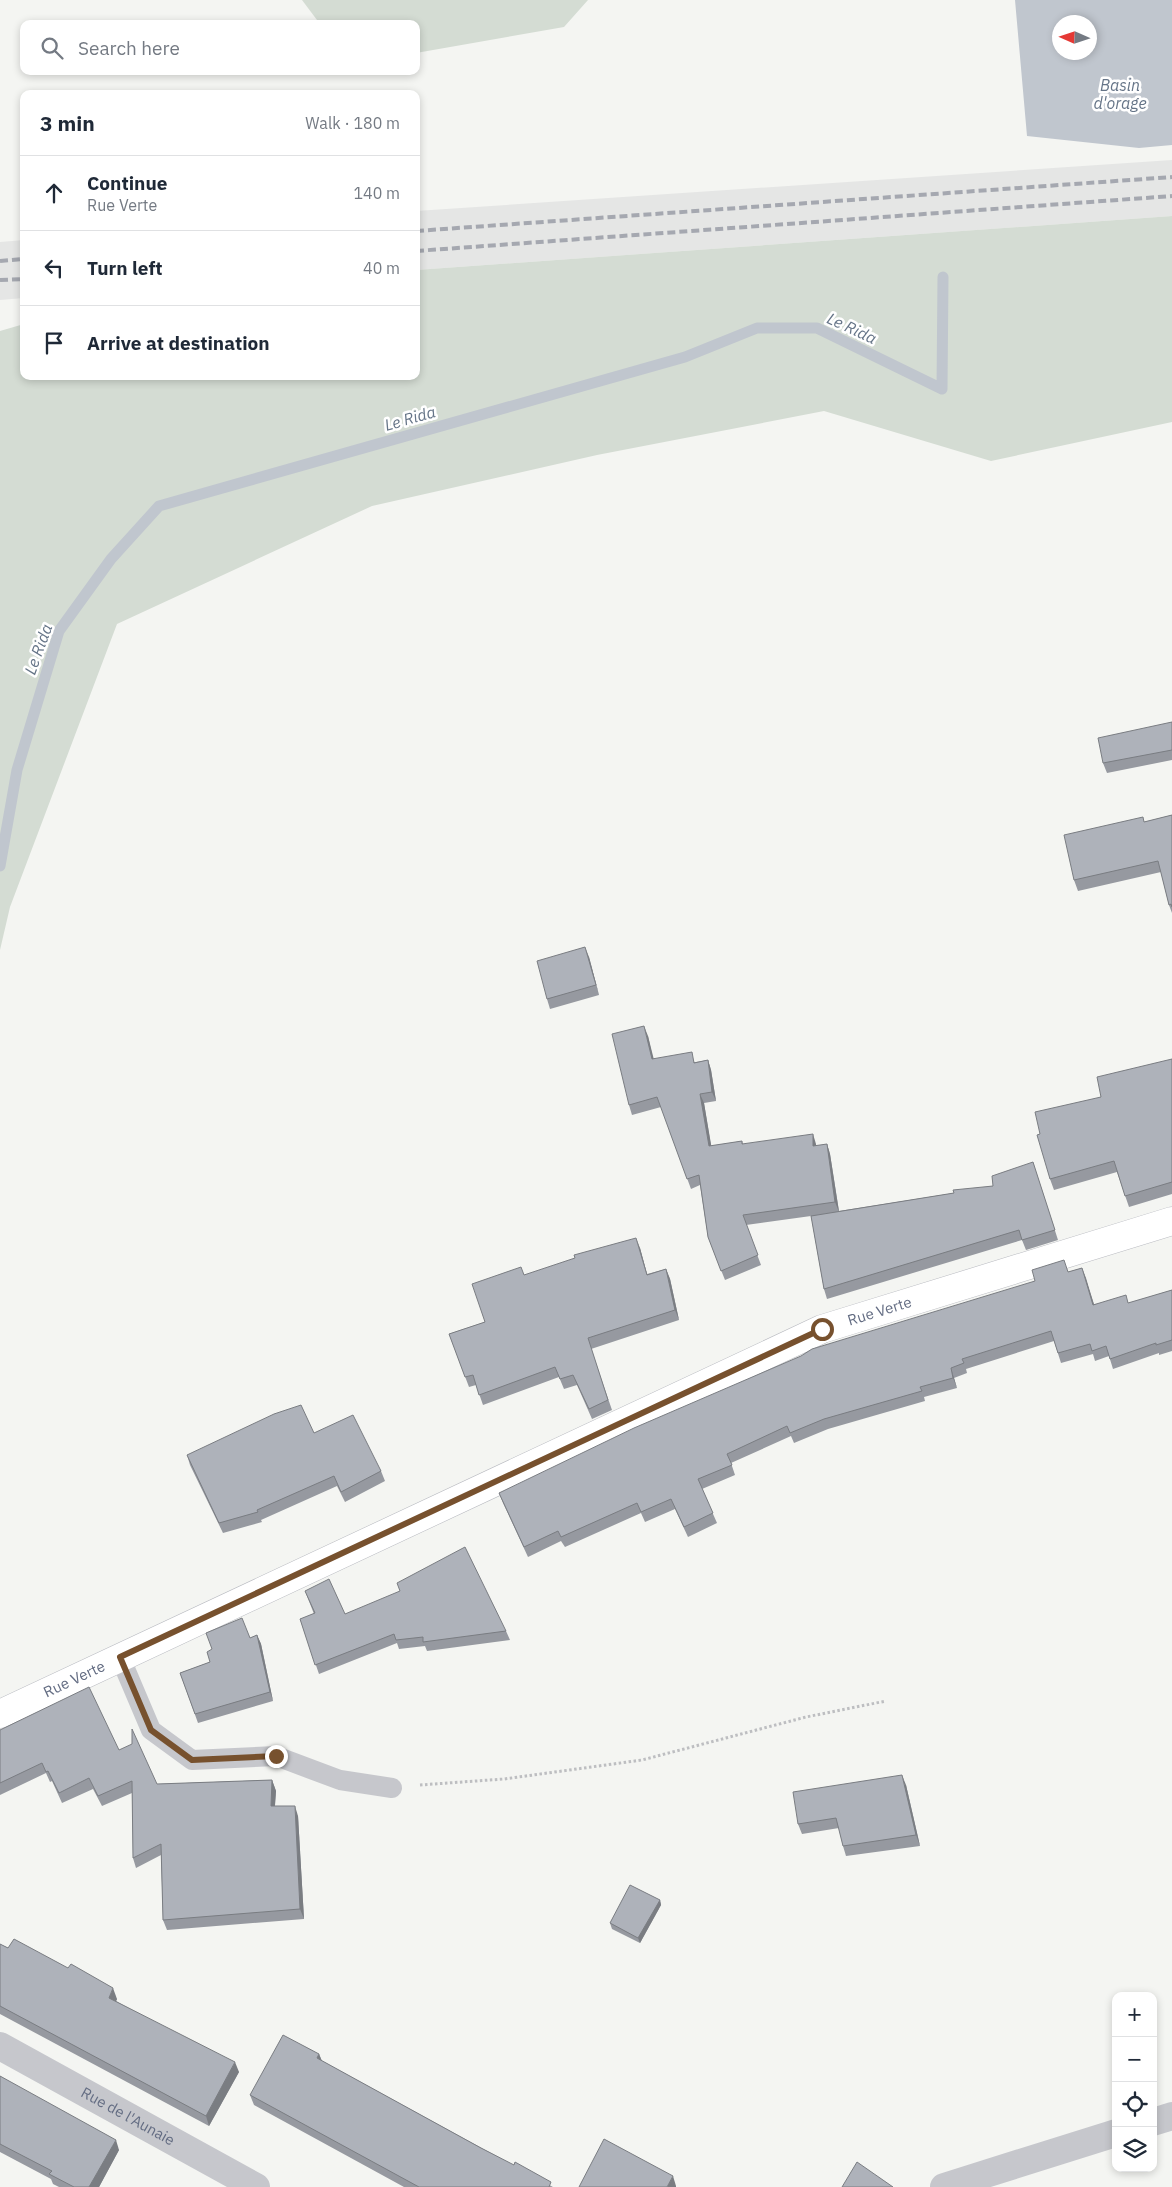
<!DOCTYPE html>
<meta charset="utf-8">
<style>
:root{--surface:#fff;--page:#f2f2f3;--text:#1f2937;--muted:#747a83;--line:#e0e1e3}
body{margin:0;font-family:"IBM Plex Sans",sans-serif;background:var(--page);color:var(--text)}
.controls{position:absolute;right:15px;bottom:15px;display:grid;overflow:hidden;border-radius:10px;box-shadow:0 2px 8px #0003}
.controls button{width:45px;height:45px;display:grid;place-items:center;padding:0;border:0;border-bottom:1px solid var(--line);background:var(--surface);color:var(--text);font:25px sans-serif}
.compass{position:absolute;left:1052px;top:15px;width:45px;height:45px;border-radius:50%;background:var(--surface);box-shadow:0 2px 8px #0003;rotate:273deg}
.stop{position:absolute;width:15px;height:15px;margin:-11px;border:4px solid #77512e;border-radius:50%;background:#fff}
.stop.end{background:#77512e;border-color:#fff;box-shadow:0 1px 5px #0008}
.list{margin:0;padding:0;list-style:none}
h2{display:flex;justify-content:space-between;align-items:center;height:65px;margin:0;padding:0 20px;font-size:21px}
h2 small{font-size:16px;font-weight:400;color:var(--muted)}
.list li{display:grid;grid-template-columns:32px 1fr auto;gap:15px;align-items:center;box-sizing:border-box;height:75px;padding:0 20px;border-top:1px solid var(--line)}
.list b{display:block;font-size:19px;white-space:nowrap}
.list p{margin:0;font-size:16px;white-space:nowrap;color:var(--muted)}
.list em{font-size:16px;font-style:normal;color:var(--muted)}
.icon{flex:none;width:28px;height:28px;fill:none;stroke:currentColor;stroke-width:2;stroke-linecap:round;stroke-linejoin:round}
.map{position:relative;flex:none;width:1172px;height:2187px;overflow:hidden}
.search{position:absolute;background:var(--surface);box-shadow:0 2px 8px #0003;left:20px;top:20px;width:400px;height:55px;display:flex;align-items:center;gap:12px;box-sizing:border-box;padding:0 18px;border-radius:10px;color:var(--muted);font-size:19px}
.panel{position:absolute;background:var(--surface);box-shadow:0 2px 8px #0003;left:20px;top:90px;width:400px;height:290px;border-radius:10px}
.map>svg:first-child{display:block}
.built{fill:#e5e6e5}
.green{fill:#d4dcd3}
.water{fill:#c0c6ce;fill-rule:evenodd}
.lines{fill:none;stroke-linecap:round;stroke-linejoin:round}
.stream{stroke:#c0c6ce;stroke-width:11}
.secondary-casing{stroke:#b8bac0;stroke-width:29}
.path{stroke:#bdbec1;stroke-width:3;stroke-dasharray:2.5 2.5;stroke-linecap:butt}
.lane{stroke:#c6c7cc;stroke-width:20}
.street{stroke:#c6c7cc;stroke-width:28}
.secondary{stroke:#fff;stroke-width:28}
.rail{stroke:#a5a8b0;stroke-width:4;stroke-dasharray:8 4;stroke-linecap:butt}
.wall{fill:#9699a0}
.shaded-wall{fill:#7a7d82}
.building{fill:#aeb2ba;stroke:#7a7d82}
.route{stroke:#77512e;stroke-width:6}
.labels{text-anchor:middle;stroke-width:5;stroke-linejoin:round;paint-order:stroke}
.street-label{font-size:15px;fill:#646d83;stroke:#fff}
.water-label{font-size:16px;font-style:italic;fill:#657487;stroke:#fff}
</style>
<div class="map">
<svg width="1172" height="2187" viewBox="0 0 1172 2187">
<rect width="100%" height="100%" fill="#f4f5f2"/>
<g class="built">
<path d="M1172,160V216L416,270V211Z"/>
<path d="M24,240V298L0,300V242Z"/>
</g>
<g class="green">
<path d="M302,0H588L564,27L416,53V24H320Z"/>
<path d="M1172,216V422L991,461L824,411L597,455L372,506L117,624L10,907L0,950V331L24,324V376H416V270Z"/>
</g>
<path class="water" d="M1015,0H1172V145L1139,148L1027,136ZM1060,22H1090V52H1060Z"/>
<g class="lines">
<path class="stream" d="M0,866L17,770L59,631L111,559L159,506L685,357L757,328H817L942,389L943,277"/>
<g class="secondary-casing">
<g id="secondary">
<path id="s2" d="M0,1714L822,1329L1172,1221"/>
</g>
</g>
<path class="path" d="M420,1785L504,1779L642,1760L806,1717L886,1701"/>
<path class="lane" d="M120,1657L151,1730L192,1760L276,1756L340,1780L392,1788"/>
<g class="street">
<path id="s1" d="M0,2046L256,2187"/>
<path d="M1153,2122L1172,2116"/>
<path d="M944,2187L1116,2133"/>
</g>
<use href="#secondary" class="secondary"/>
<g class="rail">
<path d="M416,231L1172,177"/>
<path d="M416,251L1172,196"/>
<path d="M0,261L24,259"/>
<path d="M0,280L24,279"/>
</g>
</g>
<g class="wall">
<path d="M1172,722V760L1107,773L1103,763Z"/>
<path d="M1172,815V913L1169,905L1161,872L1078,891L1074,880L1144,822Z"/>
<path d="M589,957L599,995L550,1009L547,999Z"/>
<path d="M648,1036L653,1059L696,1062L708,1060L711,1070L716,1101L704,1103L711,1146L742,1141L743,1144H816V1146L827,1144L830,1154L839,1211L954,1193L993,1186L1033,1162L1058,1240L1026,1250L1022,1240L827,1299L824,1289L811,1216L746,1225L761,1265L725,1280L708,1237L700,1185L691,1189L661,1107L632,1115L629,1105Z"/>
<path d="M1172,1059V1194L1129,1207L1117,1172L1054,1190L1050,1179L1040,1134L1101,1097Z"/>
<path d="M640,1248L647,1274L666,1269L670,1279L679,1320L591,1349L612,1410L592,1419L577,1385L564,1389L559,1377L483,1405L476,1385L469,1387L449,1334L485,1322Z"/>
<path d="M1082,1268L1094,1304L1129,1303L1172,1290V1351L1159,1355V1353L1113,1369L1109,1356L1095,1361L1093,1354L1061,1363L1054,1341L966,1369L967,1373L954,1378L957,1388L924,1397L925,1401L828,1429L794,1443L791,1436L731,1463L735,1475L702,1489L717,1523L688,1537L675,1509L645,1522L641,1513L565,1547L561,1541L528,1557L503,1503L499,1493L1068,1272Z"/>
<path d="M314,1433L381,1471L385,1481L345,1502L337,1486L261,1520L262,1522L223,1533L190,1465L187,1455Z"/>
<path d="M305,1591L345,1614L506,1631L510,1640L427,1651L425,1646L399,1649L397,1643L319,1674L300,1619L314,1614Z"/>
<path d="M257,1635L261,1644L273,1701L198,1723L180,1673L210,1662L250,1638Z"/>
<path d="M0,1730L119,1750L157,1784L272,1780L276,1791L275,1806L298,1816L304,1919L167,1930L163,1920L161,1855L136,1868L133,1858L132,1793L102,1806L93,1789L62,1803L52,1781L50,1782L46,1773L0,1795Z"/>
<path d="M906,1785L920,1846L846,1856L843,1846L839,1828L802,1834L798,1824Z"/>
<path d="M660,1900L661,1905L640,1943L612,1929L610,1923Z"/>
<path d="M0,1944L117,1999L116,2001L239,2072L209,2126L0,2014Z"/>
<path d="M319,2054L322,2061L553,2187H404L254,2105L250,2095Z"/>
<path d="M0,2076L119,2150L99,2187H59L53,2184L51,2179L0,2152Z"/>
</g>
<g class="shaded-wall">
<path d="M585,947L589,957L599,995L596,985Z"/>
<path d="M644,1026L648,1036L656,1068L652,1059Z"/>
<path d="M708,1060L711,1070L716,1101L712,1092Z"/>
<path d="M700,1094L704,1103L713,1156L709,1146Z"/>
<path d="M813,1134L816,1144L817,1156L813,1146Z"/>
<path d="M827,1144L830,1154L839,1212L835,1202Z"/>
<path d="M636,1238L640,1248L650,1285L647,1275Z"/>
<path d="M1082,1268L1086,1278L1097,1315L1093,1305Z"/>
<path d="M666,1269L670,1279L679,1320L675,1310Z"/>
<path d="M951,1368L957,1388L953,1378Z"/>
<path d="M257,1635L261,1644L273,1701L270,1692Z"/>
<path d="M902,1775L906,1785L920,1846L916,1835Z"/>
<path d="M272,1780L276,1791L274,1816L271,1806Z"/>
<path d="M295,1806L298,1816L304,1919L300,1909Z"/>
<path d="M660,1900L661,1905L640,1943L638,1938Z"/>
<path d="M113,1988L117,1999L113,2008L109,1998Z"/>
<path d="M319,2054L323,2064L317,2058Z"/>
<path d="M235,2062L239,2072L209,2126L206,2116Z"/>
<path d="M116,2140L119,2150L99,2187H89Z"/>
<path d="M673,2176L676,2186V2187H667Z"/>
</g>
<g class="building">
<path d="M1172,722V750L1103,763L1098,738Z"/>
<path d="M1172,815V907L1171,904L1169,905L1158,861L1074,880L1064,835L1143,817L1144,822Z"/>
<path d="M585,947L596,985L547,999L537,961Z"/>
<path d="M644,1026L652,1059L692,1052L694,1063L708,1060L712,1092L700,1094L709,1146L742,1141V1144L813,1134V1146L827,1144L835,1202L743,1215L758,1255L721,1271L708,1237L699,1175L687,1179L657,1097L629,1105L612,1034Z"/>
<path d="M1172,1059V1182L1125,1196L1114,1161L1050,1179L1037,1135L1040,1134L1035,1112L1101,1097L1097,1077Z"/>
<path d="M1033,1162L1055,1230L1022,1240L1019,1230L824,1289L811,1216L954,1193L953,1190L993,1186L992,1176Z"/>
<path d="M636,1238L647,1275L666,1269L675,1310L588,1338L608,1400L589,1409L573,1375L560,1379L555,1367L479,1395L473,1375L465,1377L449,1334L485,1322L472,1284L521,1267L524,1275L575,1258L574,1255Z"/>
<path d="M1064,1260L1068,1272L1082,1268L1093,1305L1126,1295L1128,1303L1172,1290V1340L1156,1345V1343L1110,1359L1106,1346L1092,1351L1090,1344L1058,1353L1051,1331L962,1359L964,1363L951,1368L953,1378L920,1387L922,1391L824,1419L790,1433L787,1426L727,1454L732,1465L698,1479L713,1513L684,1527L671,1499L641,1512L637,1503L561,1537L558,1531L524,1547L499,1493L634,1428L801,1356L812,1349L1035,1281L1032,1270Z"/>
<path d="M301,1405L314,1433L353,1415L381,1471L341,1492L334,1476L257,1510L258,1512L219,1523L187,1455L274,1414Z"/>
<path d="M465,1547L506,1631L423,1642V1637L396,1640L394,1634L315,1665L300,1619L315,1613L305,1591L329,1579L345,1614L400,1591L397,1583Z"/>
<path d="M242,1618L250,1638L257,1635L270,1692L195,1714L180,1673L210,1662L207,1652L212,1649L206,1633Z"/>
<path d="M89,1687L119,1750L132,1744V1729L157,1784L272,1780L271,1806H295L300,1909L163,1920L161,1844L133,1858L132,1781L98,1796L89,1778L59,1793L48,1771L46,1772L42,1763L0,1783V1730Z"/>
<path d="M902,1775L916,1835L843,1846L836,1818L798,1824L793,1792Z"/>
<path d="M630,1885L660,1900L638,1938L610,1923Z"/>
<path d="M14,1939L68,1968L71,1964L113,1988L109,1998L235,2062L206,2116L0,2006V1944L8,1948Z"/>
<path d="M283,2035L319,2054L317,2058L481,2148L514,2165L515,2162L551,2182L549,2187H419L250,2095Z"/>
<path d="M0,2076L116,2140L89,2187H74L49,2174L52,2171L0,2144Z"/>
<path d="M604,2139L673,2176L667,2187H579Z"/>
<path d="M857,2162L893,2187H842Z"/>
</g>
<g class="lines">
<path class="route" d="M276,1756L192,1760L151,1730L120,1657L822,1329"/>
</g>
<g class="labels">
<g class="street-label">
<text dy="5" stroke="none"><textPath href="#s2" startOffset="968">Rue Verte</textPath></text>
<text dy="5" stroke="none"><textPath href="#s2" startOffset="82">Rue Verte</textPath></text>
<text dy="5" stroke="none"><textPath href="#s1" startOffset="146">Rue de l'Aunaie</textPath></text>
</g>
<g class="water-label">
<text x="1120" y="91">Basin<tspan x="1120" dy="18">d'orage</tspan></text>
<text transform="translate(852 328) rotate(25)" y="6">Le Rida</text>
<text transform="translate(410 418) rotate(-16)" y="6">Le Rida</text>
<text transform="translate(38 649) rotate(-70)" y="6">Le Rida</text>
</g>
</g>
</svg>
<div class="controls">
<button>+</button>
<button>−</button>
<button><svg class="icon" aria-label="locate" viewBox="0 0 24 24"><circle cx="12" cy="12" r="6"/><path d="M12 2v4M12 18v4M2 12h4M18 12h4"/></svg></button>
<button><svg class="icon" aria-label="layers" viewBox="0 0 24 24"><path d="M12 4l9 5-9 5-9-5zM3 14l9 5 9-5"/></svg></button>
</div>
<svg class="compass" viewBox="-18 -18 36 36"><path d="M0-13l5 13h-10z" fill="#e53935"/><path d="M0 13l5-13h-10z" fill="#747a83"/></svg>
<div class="stop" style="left:822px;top:1329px"></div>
<div class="stop end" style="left:276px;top:1756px"></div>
<div class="search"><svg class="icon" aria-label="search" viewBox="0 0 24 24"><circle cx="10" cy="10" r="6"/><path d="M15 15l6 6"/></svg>Search here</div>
<section class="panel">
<h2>3 min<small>Walk · 180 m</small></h2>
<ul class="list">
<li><svg class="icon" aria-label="ahead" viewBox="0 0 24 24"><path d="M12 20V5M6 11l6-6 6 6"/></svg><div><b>Continue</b><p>Rue Verte</p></div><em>140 m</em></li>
<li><svg class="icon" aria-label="left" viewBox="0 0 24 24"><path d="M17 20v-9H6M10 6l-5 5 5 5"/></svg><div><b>Turn left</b></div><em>40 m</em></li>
<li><svg class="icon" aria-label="arrive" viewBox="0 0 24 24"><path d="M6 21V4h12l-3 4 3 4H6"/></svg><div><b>Arrive at destination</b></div></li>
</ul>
</section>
</div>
